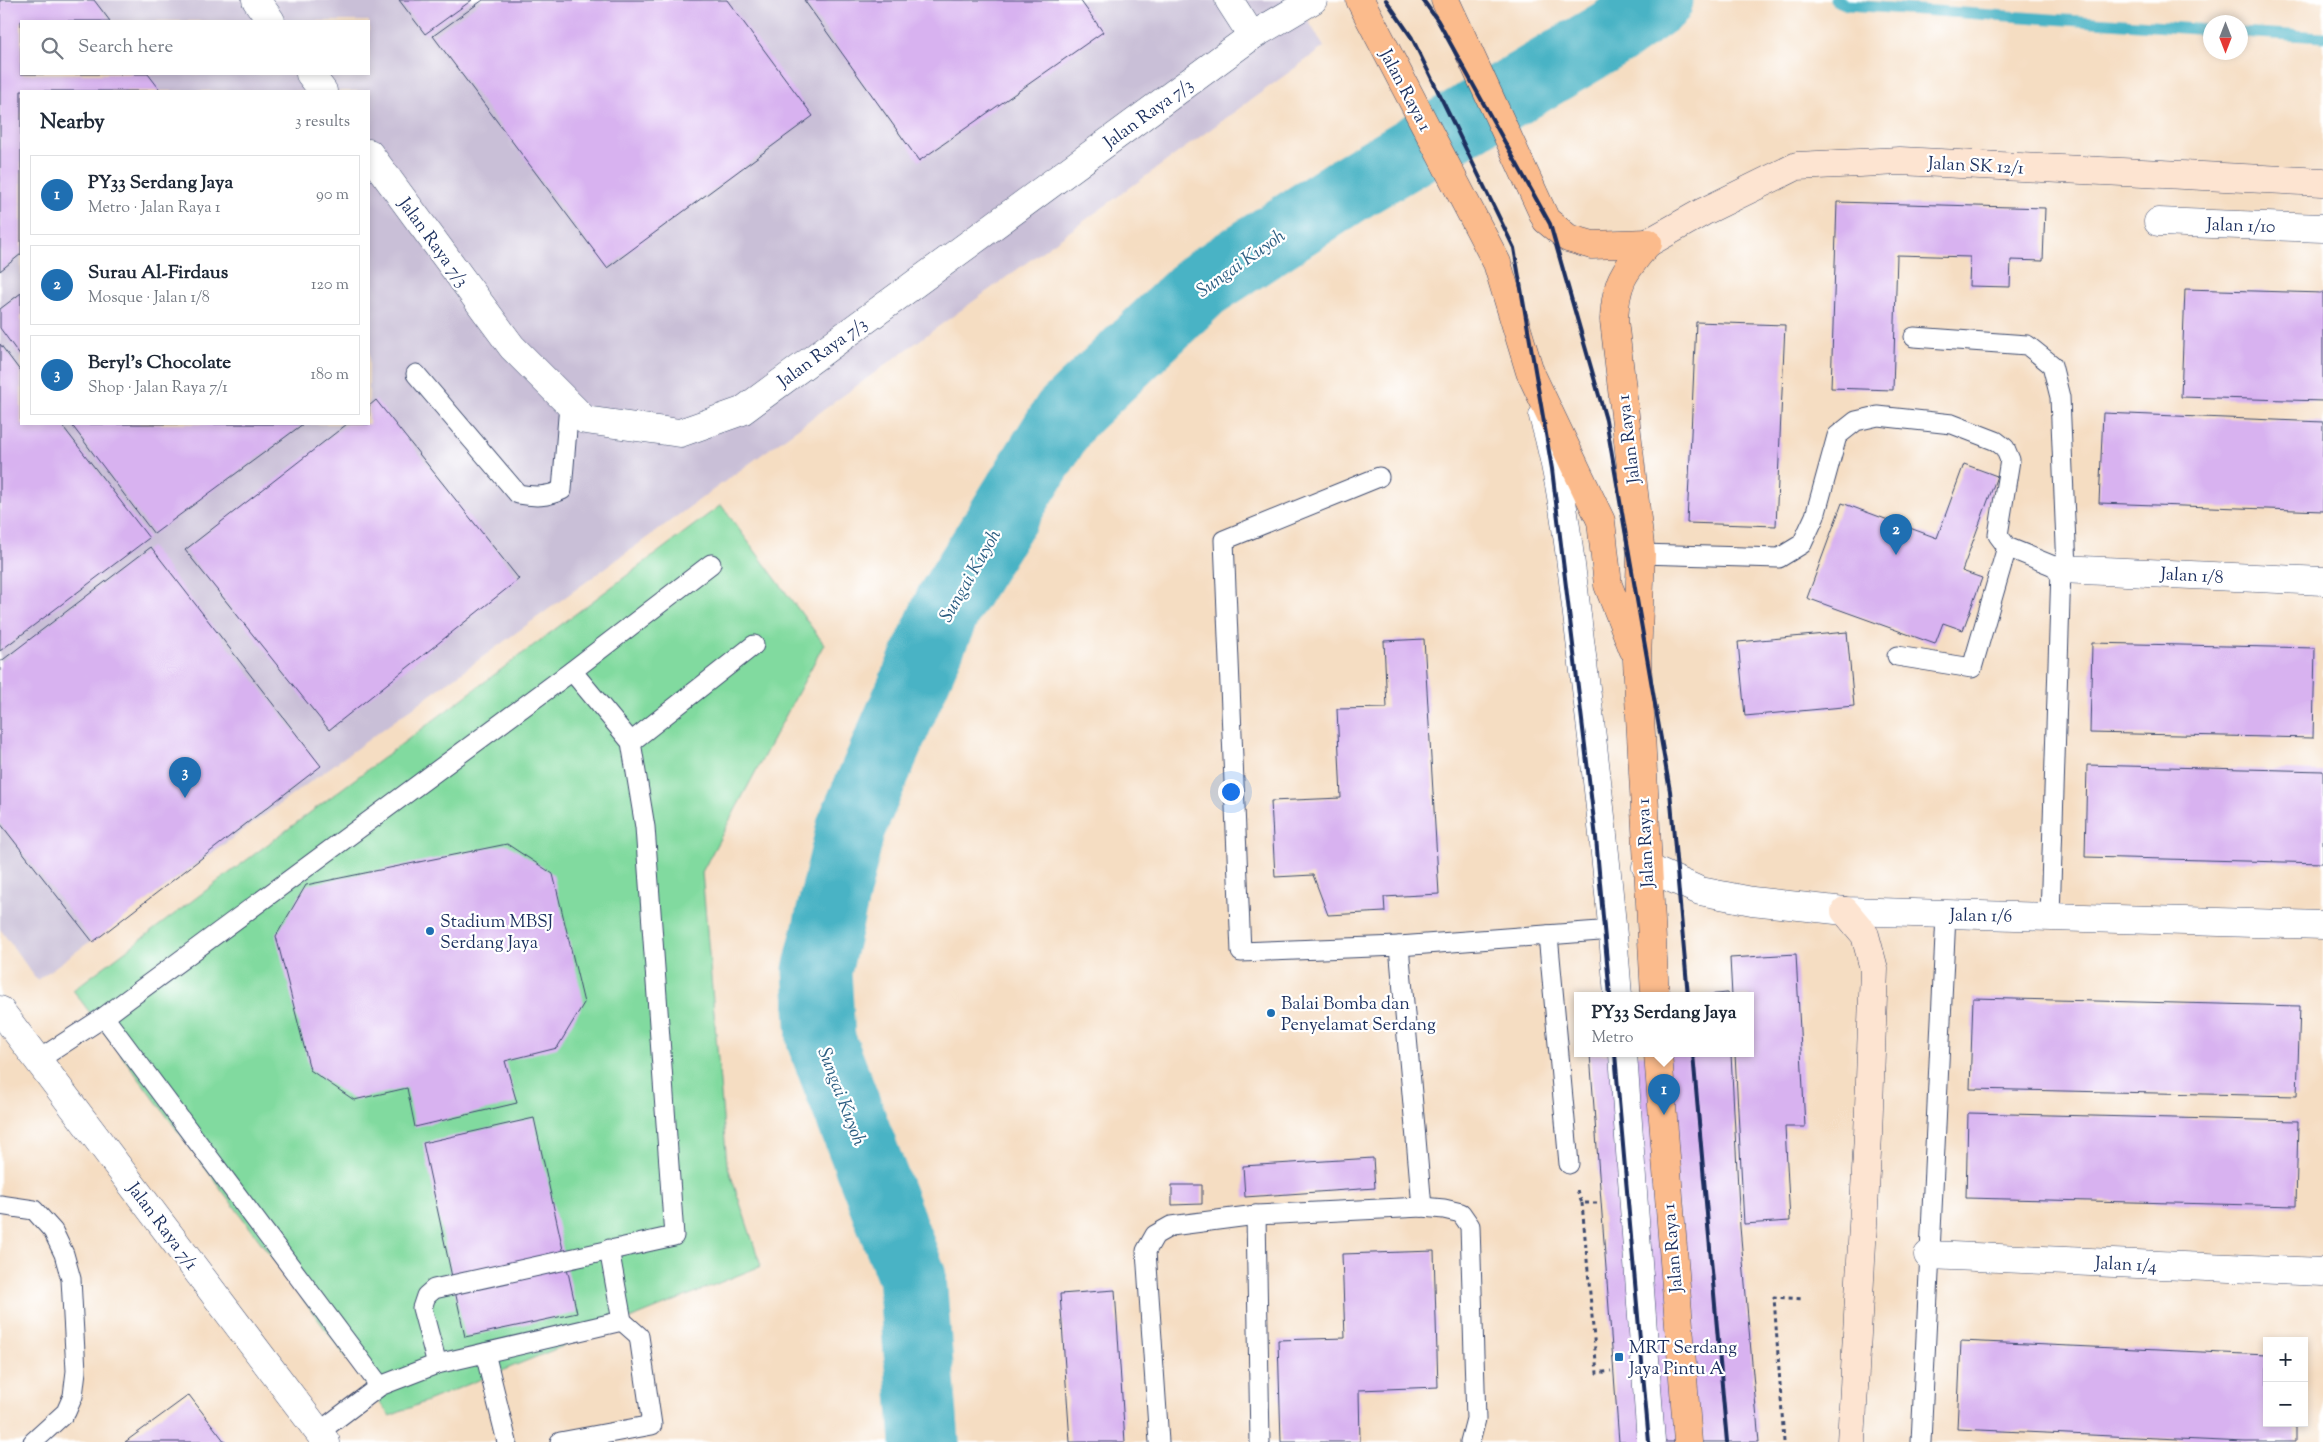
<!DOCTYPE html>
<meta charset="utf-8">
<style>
:root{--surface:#fff;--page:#f2f2f3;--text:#1f2937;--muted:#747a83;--line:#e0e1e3;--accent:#1f6fb2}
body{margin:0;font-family:"Sorts Mill Goudy",serif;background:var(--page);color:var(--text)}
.controls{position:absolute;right:15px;bottom:15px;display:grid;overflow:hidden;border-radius:0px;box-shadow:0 2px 8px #0003}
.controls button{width:45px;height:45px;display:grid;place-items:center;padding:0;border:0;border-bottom:1px solid var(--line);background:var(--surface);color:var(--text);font:25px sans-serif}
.compass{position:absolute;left:2203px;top:15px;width:45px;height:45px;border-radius:50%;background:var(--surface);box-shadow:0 2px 8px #0003;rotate:180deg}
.you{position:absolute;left:1230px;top:791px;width:18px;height:18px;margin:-12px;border:4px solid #fff;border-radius:50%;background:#1a73e8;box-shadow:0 0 0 8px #1a73e833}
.badge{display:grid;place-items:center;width:32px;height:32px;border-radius:50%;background:var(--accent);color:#fff;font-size:16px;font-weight:700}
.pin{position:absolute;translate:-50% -41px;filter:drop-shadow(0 1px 2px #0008)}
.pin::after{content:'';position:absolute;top:26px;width:18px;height:15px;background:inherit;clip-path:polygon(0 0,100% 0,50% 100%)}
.popup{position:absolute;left:1574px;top:992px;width:180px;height:65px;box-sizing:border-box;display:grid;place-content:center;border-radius:0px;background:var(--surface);filter:drop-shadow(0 1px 4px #0005);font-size:16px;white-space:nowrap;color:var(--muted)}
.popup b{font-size:19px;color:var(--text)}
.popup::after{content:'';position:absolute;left:50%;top:100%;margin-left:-10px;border:10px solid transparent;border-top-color:var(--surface)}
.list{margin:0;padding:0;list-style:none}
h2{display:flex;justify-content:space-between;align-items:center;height:65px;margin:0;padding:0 20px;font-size:21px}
h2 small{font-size:16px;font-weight:400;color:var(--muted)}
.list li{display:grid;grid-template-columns:32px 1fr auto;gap:15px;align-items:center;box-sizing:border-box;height:80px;margin:0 10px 10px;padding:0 10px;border:1px solid var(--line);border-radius:0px}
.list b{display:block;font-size:19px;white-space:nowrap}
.list p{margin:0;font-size:16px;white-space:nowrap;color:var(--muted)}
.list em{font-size:16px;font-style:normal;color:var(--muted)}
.icon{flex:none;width:28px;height:28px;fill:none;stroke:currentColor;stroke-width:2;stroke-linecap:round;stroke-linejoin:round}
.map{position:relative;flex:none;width:2323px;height:1442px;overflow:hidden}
.search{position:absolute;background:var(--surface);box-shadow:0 2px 8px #0003;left:20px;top:20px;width:350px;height:55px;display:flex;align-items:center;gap:12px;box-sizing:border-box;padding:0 18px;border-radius:0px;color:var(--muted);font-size:19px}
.panel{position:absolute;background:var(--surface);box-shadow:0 2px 8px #0003;left:20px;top:90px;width:350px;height:335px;border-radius:0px}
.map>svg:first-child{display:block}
.industrial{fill:#c9bfd7;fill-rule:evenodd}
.green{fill:#81da9f;stroke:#4e847e}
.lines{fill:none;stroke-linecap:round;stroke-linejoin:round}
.stream{stroke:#48b3c5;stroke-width:11}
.river{stroke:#48b3c5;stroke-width:69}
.building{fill:#d8b2f0}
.lane-casing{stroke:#3c496d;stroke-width:21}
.street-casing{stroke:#3c496d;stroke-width:29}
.secondary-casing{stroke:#3c496d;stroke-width:29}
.primary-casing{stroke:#3c496d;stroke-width:29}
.path{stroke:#3c496d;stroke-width:3;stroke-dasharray:4 4;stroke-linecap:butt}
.lane{stroke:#fff;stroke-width:19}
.street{stroke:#fff;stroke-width:28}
.secondary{stroke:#fde4d1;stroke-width:28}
.primary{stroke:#fbbb8c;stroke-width:28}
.rail{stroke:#1b2f5e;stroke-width:4}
.poi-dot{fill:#1f6fb2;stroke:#fff;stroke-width:2}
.labels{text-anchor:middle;stroke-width:4.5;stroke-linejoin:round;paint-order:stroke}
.street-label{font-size:18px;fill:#1b2f5e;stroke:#fff}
.poi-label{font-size:18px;fill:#1b2f5e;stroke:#fff;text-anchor:start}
.water-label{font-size:19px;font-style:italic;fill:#2b5d82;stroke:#fff}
</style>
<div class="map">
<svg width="2323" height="1442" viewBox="0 0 2323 1442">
<rect width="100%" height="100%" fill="#fff"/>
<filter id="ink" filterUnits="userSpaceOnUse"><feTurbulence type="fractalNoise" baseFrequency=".02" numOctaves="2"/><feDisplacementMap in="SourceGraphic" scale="10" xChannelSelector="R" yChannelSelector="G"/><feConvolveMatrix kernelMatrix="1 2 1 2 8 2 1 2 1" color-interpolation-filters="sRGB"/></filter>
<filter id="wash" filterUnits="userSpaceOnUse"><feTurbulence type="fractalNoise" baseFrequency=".0096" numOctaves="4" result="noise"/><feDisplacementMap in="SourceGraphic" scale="20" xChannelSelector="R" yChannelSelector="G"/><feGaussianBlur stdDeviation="1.12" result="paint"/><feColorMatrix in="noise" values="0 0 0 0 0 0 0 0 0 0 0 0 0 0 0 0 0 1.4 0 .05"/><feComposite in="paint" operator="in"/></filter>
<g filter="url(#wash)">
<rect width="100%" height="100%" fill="#f5ddc2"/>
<path class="industrial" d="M0,0H1296L1324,47L37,980L0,929ZM21,21H369V74H21ZM21,91H369V424H21Z"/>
<path class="green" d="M721,505L824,644L702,872L727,1164L761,1266L390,1416L73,990Z"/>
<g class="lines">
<g class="stream">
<path d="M1835,0L1847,5L2210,30"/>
<path d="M2240,32L2323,37"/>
</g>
<path class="river" d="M925,1442L912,1277L821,1040L817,971L851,827L949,603L1066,415L1202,285L1354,186L1614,32L1659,0"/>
</g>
<g id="blocks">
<g class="building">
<path d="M0,0H94L110,21H21V74H148L161,91H21V254L0,271Z"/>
<path d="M399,0H472L425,34Z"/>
<path d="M483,0H727L813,116L607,268L433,36Z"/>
<path d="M804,0H1080L1103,32L919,161Z"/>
<path d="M1837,202L2045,208L2043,261L2011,260L2010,287L1969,286L1970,257L1897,255L1893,390L1831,388Z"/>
<path d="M2185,289L2323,293V401L2181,397Z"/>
<path d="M21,293V357L0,328V309Z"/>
<path d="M1696,322L1785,325L1776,526L1687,523Z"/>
<path d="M0,344L21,372V424H61L149,538L0,651Z"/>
<path d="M376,400L519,579L329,730L185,550L347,424H369V406Z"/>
<path d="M2103,413L2323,422V511L2099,503Z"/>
<path d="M71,424H303L154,534Z"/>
<path d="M1964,464L1997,476L1962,571L1982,578L1963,630L1943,623L1935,644L1807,598L1842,503L1937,538Z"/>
<path d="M151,547L321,766L93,942L0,823V662Z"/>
<path d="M1847,632L1854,706L1745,716L1738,642Z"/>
<path d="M1424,639L1439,894L1384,897L1385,912L1328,915L1313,875L1275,877L1271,801L1341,798L1337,709L1387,708L1384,641Z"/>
<path d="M2092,643L2315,648L2313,738L2090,733Z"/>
<path d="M2087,765L2323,771V863L2085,857Z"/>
<path d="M507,844L553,874L584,1003L557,1048L505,1061L517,1103L415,1127L407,1088L354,1100L310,1070L276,936L306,885Z"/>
<path d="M1796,954L1805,1127H1785L1790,1221L1744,1224L1735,1054H1750V996H1732L1730,958Z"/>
<path d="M1727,993L1728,996H1707V995Z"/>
<path d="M1973,998L2300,1006L2297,1096L1970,1089Z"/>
<path d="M1590,1054H1731L1740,1227L1759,1442H1619Z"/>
<path d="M1968,1113L2298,1121L2296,1206L1966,1198Z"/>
<path d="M534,1118L577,1313L465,1337L423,1143Z"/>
<path d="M1373,1158L1375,1188L1245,1197L1243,1166Z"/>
<path d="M1172,1185H1202V1204L1172,1205Z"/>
<path d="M1434,1251L1438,1387L1359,1390L1360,1442H1281L1278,1340L1345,1338L1342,1254Z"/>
<path d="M1115,1290L1125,1442H1070L1060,1294Z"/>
<path d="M1961,1341L2267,1355V1423H2295V1442H2245L1957,1429Z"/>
<path d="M189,1395L225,1442H125Z"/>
</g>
</g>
</g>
<g filter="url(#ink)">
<use href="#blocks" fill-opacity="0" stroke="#3c496d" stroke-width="1"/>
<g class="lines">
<g class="lane-casing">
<g id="lane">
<path d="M1914,337L2027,345L2052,365L2060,397L2067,569"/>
<path d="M416,374L518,494C535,497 547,497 562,490L569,405"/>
<path d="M1379,477L1224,540L1241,952L1399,946L1422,1207"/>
<path d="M1641,554L1779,558L1802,544L1815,516L1837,436L1856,421L1878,416L1952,424L1996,441L2005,448L2010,460L1998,535L2007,547L2061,569L2050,917"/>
<path d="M1897,656L1972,668L2007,547"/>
<path d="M631,742L754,645"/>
<path d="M1548,935L1569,1164"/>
<path d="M1399,946L1613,930"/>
<path d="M104,1017L380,1386"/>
<path d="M38,1060L104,1017L572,671L711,564"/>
<path d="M0,1205L34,1210L53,1231L64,1254L71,1279L76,1371L73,1396L66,1412L33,1442"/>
<path d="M1256,1215L1260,1442"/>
<path d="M485,1353L507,1442"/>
<path d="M437,1364L422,1308L426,1296L434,1289L674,1236L645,827L631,742L572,671"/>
<path d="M319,1432L380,1386L437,1364L622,1321L609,1249"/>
<path d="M560,1442L652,1425L639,1336L622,1321"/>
<path d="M1159,1442L1146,1251L1155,1235L1171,1226L1256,1215L1422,1207L1444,1209L1461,1213L1470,1226L1476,1419L1470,1442"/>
<path d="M1921,1442L1946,915"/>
</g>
</g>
<g class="street-casing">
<g id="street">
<path d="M256,0L271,21"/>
<path d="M1229,0L1252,36"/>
<path d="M310,74L323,91"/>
<path d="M369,153L512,347L585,420L680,433L742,411L1252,36L1313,0"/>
<path d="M2158,222L2323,228"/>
<path d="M1543,416C1564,488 1571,566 1580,640C1595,758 1609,877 1618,996"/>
<path d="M2061,569L2323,581"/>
<path d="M1646,867L1700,891L1752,901L1845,911L2323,925"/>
<path d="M0,1010L326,1442"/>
<path d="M1623,1054L1651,1442"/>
<path d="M1928,1255L2323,1272"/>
</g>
</g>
<g class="secondary-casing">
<g id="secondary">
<path d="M1648,243L1703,212L1797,166L1900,161L2323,182"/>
<path d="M1845,911L1865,935L1874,969L1868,1135L1851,1442"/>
</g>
</g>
<g class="primary-casing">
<g id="primary">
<path d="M1360,0L1497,263L1530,372L1601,521L1608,585L1633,649"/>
<path d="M1445,0L1546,220L1568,238L1592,245L1648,243"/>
<path d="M1648,243C1624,272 1616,280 1614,320L1641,554L1637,660L1655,996"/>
<path d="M1658,1054L1688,1442"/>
</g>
</g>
<g class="path">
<path d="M1577,1191L1582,1203H1599"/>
<path d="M1582,1203L1597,1373L1611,1371"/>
<path d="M1784,1442L1774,1297L1804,1299"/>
</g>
<use href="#lane" class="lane"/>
<use href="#street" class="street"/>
<use href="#secondary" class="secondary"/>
<use href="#primary" class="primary"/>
<g class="rail">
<path d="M1386,0L1412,38L1514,248L1552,469L1596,838L1610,996"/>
<path d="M1423,0L1438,21L1550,224L1606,420L1670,791L1688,996"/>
<path d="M1615,1054L1649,1442"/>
<path d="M1693,1054L1727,1442"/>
</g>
</g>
</g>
<g class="poi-dot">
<circle cx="430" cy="931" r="5"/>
<circle cx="1271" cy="1013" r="5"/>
<rect x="1614" y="1352" width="10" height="10" rx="2.5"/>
</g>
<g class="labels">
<g class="street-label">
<text transform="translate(1406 90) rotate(62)" y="6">Jalan Raya 1</text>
<text transform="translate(1148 113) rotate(-36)" y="6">Jalan Raya 7/3</text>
<text transform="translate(1976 165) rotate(3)" y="6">Jalan SK 12/1</text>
<text transform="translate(2241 225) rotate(2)" y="6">Jalan 1/10</text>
<text transform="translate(434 242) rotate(54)" y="6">Jalan Raya 7/3</text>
<text transform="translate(822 352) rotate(-36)" y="6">Jalan Raya 7/3</text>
<text transform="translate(1628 439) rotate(-97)" y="6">Jalan Raya 1</text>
<text transform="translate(2192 575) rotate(3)" y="6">Jalan 1/8</text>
<text transform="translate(1645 843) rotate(-93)" y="6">Jalan Raya 1</text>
<text transform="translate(1981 915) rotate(1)" y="6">Jalan 1/6</text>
<text transform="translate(163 1226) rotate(53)" y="6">Jalan Raya 7/1</text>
<text transform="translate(1672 1248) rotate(-95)" y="6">Jalan Raya 1</text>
<text transform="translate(2126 1264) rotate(3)" y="6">Jalan 1/4</text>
</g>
<g class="poi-label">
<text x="440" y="927">Stadium MBSJ<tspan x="440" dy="21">Serdang Jaya</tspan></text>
<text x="1281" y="1009">Balai Bomba dan<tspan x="1281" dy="21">Penyelamat Serdang</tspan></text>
<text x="1629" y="1353">MRT Serdang<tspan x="1629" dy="21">Jaya Pintu A</tspan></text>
</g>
<g class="water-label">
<text transform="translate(1240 262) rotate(-35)" y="7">Sungai Kuyoh</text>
<text transform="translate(969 575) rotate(-60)" y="7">Sungai Kuyoh</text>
<text transform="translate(843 1096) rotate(69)" y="7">Sungai Kuyoh</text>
</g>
</g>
</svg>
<div class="controls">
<button>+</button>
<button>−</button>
</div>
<svg class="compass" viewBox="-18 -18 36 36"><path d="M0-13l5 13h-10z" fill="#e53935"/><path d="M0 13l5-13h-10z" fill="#747a83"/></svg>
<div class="you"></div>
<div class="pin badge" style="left:1664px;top:1115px">1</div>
<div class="popup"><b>PY33 Serdang Jaya</b>Metro</div>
<div class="pin badge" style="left:1896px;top:555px">2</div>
<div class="pin badge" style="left:185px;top:798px">3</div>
<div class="search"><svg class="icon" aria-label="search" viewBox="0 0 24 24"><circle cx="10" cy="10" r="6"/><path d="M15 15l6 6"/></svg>Search here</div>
<section class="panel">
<h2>Nearby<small>3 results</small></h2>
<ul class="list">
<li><span class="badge">1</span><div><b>PY33 Serdang Jaya</b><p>Metro · Jalan Raya 1</p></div><em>90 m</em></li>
<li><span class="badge">2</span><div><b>Surau Al-Firdaus</b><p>Mosque · Jalan 1/8</p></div><em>120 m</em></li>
<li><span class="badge">3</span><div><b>Beryl's Chocolate</b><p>Shop · Jalan Raya 7/1</p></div><em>180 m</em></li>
</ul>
</section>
</div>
